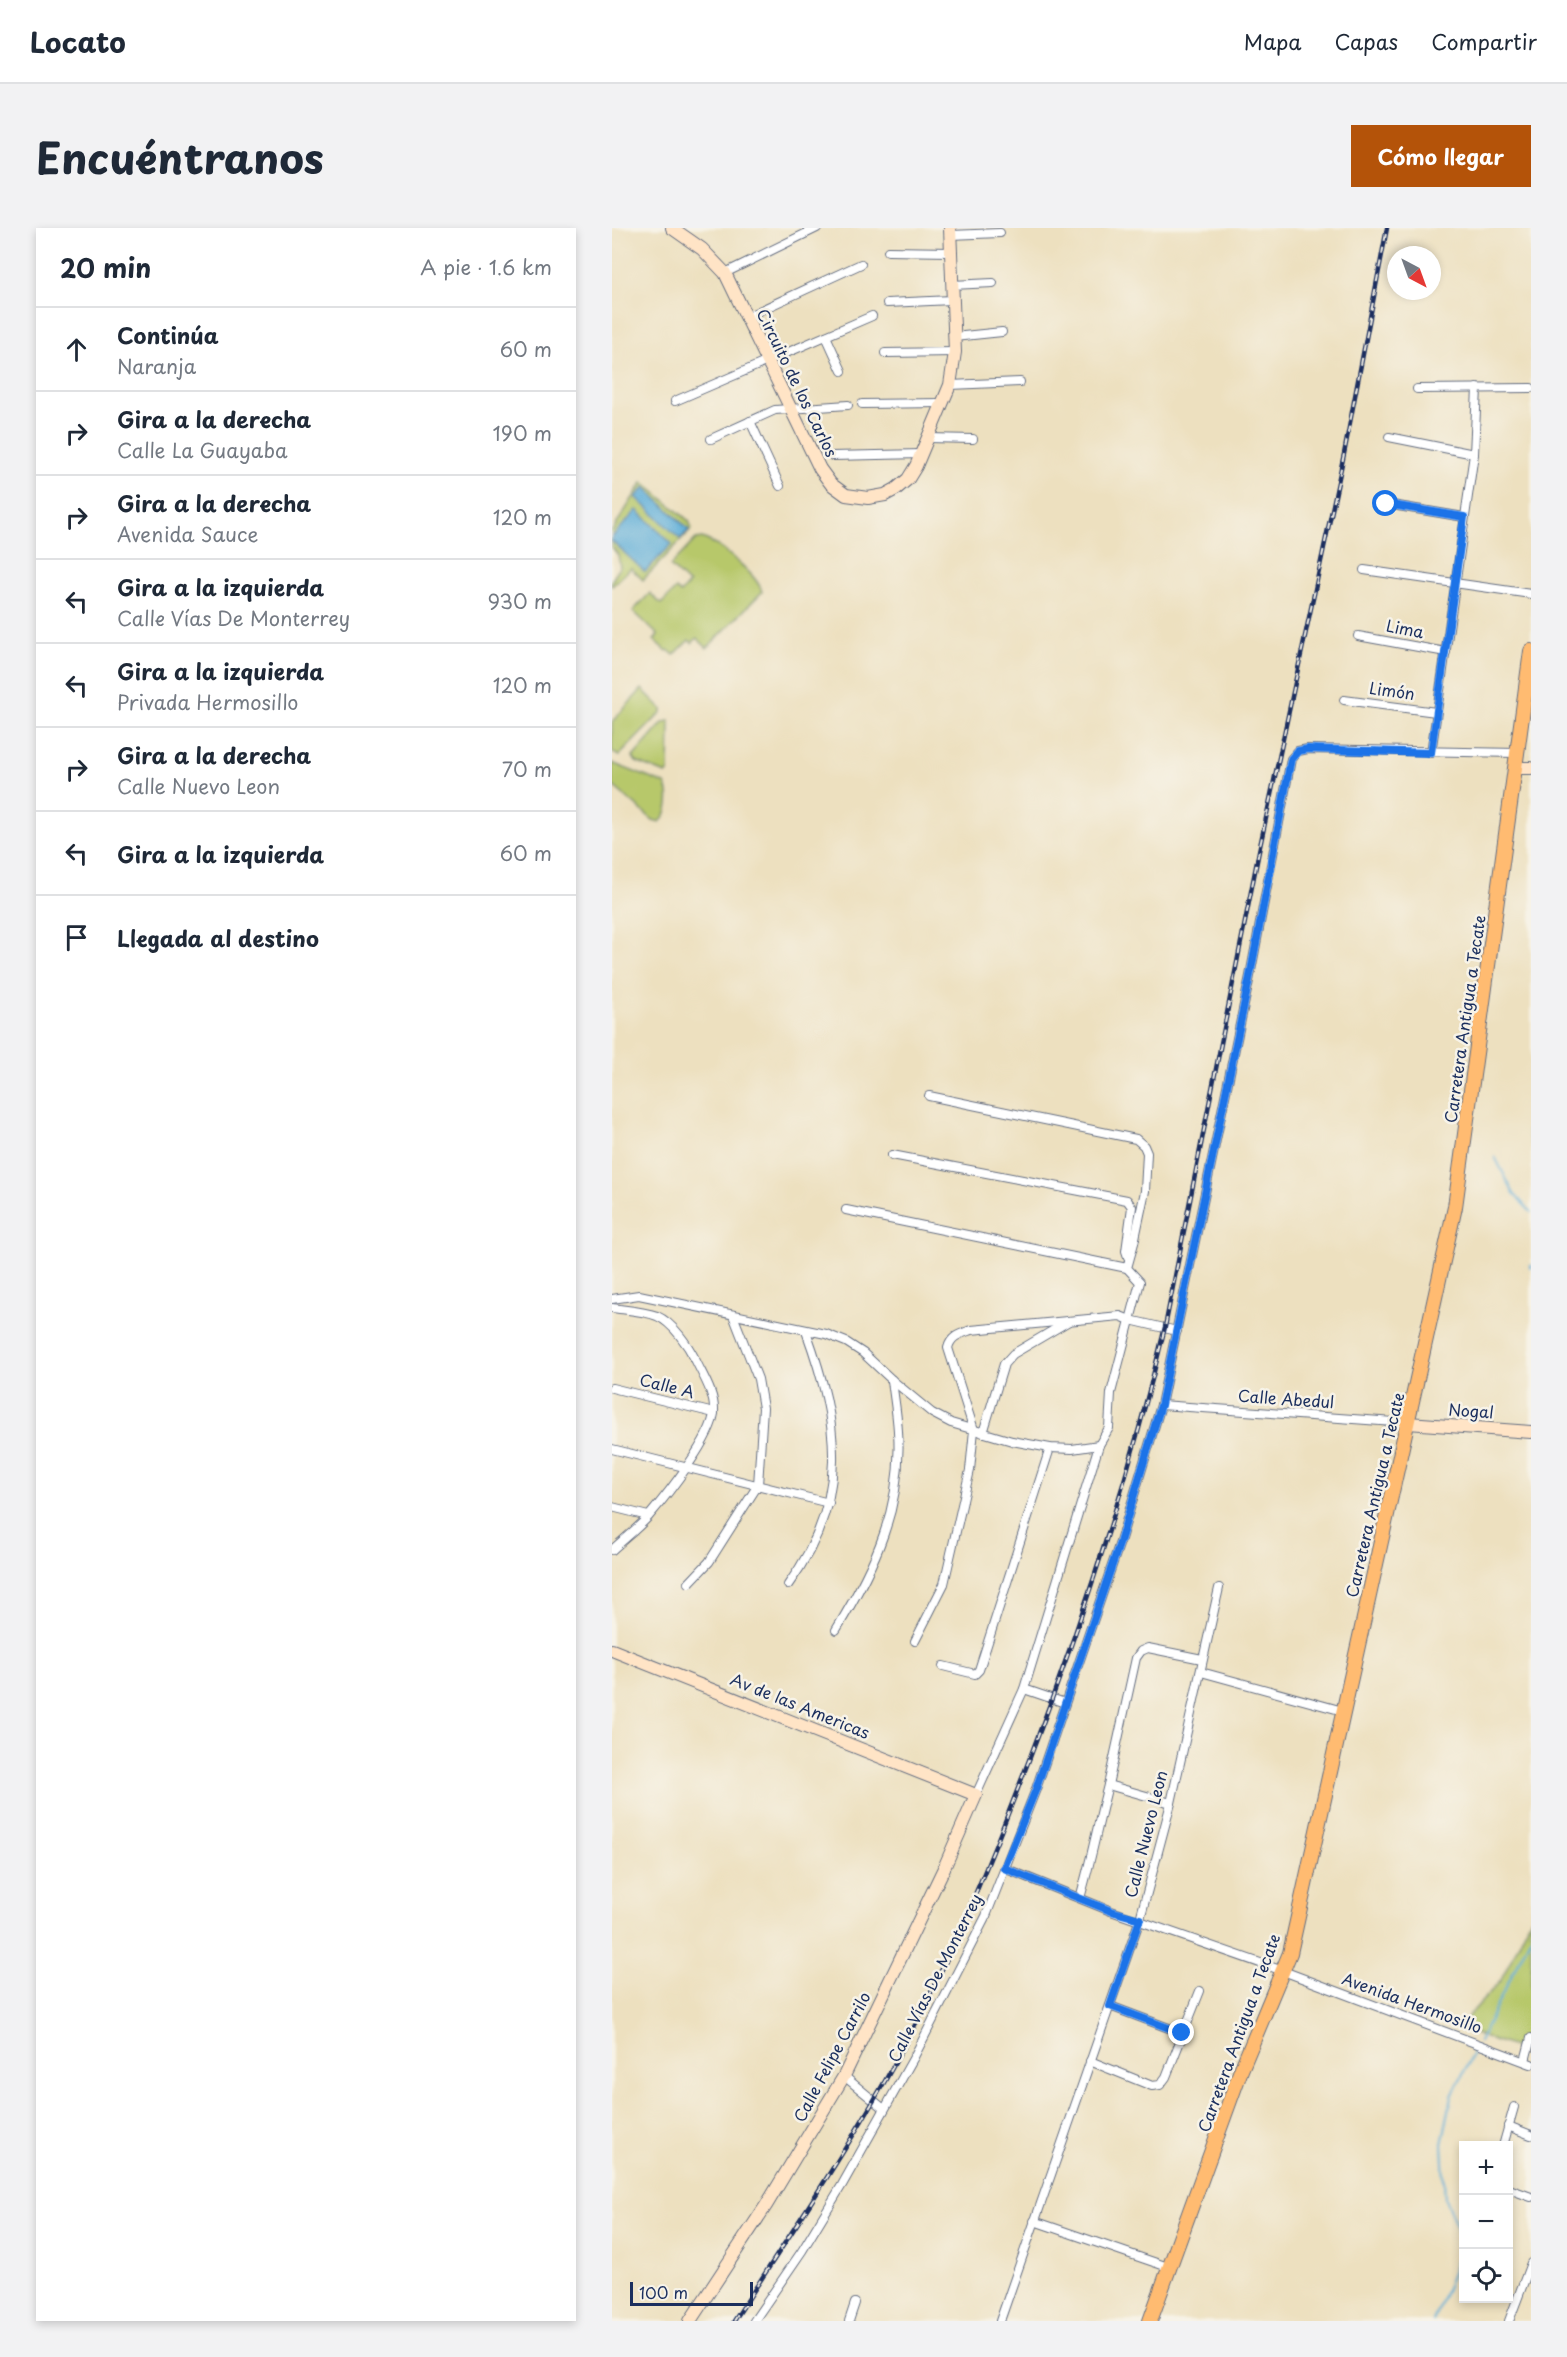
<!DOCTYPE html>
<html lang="es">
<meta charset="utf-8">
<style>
:root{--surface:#fff;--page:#f2f2f3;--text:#1f2937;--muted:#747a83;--line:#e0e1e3;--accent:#b45309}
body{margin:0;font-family:"Playpen Sans",sans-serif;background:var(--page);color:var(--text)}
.controls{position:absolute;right:18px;bottom:18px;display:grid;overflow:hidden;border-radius:0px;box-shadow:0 3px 9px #0003}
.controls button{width:54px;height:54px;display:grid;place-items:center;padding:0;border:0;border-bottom:2px solid var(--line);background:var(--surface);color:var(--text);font:30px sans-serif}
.compass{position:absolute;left:775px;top:18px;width:54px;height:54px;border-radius:50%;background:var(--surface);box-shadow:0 3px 9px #0003;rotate:139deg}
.scale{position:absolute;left:18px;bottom:15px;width:123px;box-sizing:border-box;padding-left:6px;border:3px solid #1b2f5e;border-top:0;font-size:16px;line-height:21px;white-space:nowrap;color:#1b2f5e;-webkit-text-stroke:4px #f7f3e8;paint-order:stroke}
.stop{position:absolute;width:18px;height:18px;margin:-14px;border:4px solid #1a73e8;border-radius:50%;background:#fff}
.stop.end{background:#1a73e8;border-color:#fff;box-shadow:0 2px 6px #0008}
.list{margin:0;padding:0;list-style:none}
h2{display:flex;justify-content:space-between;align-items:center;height:78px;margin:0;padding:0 24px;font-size:26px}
h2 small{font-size:20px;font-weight:400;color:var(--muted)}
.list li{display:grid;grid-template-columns:39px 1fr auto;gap:18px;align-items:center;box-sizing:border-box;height:84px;padding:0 24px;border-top:2px solid var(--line)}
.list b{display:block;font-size:22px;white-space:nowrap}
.list p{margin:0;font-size:20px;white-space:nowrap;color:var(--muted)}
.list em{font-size:20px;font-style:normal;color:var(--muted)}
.icon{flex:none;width:33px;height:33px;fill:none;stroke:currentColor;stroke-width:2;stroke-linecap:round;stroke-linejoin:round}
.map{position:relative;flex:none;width:919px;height:2093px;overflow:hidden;border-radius:0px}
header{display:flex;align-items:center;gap:36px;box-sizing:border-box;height:84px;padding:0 30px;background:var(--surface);border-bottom:2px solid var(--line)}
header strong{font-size:28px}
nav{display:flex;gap:33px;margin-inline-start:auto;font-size:21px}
.intro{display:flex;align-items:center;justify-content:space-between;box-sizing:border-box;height:144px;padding:0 36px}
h1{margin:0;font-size:42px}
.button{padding:15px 27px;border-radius:0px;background:var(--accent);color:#fff;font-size:21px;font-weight:700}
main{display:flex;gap:36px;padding:0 36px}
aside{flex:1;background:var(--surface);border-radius:0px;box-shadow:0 3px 9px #0003}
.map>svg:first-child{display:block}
.green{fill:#b7c86b;stroke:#697c64;stroke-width:1.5}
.water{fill:#5eaed8;stroke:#3c6e9b;stroke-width:1.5}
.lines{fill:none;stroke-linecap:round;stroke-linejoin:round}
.stream{stroke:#5eaed8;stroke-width:2}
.street-casing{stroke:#646d80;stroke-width:10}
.secondary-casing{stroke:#646d80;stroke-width:14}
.primary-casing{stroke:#646d80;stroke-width:16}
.street{stroke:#fff;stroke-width:8}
.secondary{stroke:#ffe4c6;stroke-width:12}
.primary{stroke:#ffbb71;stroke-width:14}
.rail-casing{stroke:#1b2f5e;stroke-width:4.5}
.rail{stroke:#f7f3e8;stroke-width:2;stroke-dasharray:7;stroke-linecap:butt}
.route{stroke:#1a73e8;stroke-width:8}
.labels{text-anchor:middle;stroke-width:5;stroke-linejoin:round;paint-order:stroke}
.street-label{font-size:16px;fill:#1b2f5e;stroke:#f7f3e8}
</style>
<header>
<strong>Locato</strong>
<nav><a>Mapa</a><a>Capas</a><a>Compartir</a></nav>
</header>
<div class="intro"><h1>Encuéntranos</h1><a class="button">Cómo llegar</a></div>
<main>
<aside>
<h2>20 min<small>A pie · 1.6 km</small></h2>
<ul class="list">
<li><svg class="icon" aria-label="ahead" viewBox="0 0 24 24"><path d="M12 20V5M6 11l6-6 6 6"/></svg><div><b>Continúa</b><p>Naranja</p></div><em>60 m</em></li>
<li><svg class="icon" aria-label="right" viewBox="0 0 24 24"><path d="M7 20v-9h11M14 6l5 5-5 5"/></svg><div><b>Gira a la derecha</b><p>Calle La Guayaba</p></div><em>190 m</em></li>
<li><svg class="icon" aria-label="right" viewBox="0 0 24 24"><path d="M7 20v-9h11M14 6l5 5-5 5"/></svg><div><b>Gira a la derecha</b><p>Avenida Sauce</p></div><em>120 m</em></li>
<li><svg class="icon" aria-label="left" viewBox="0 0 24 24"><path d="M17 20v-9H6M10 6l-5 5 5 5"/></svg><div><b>Gira a la izquierda</b><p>Calle Vías De Monterrey</p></div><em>930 m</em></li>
<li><svg class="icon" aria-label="left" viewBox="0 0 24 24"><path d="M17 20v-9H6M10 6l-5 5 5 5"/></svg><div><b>Gira a la izquierda</b><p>Privada Hermosillo</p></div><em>120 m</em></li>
<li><svg class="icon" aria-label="right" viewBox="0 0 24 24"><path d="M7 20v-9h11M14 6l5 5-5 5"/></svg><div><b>Gira a la derecha</b><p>Calle Nuevo Leon</p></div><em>70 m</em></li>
<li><svg class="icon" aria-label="left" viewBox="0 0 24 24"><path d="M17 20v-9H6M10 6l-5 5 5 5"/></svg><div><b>Gira a la izquierda</b></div><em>60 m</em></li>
<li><svg class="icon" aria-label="arrive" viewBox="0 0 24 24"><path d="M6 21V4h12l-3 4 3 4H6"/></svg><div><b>Llegada al destino</b></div></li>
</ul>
</aside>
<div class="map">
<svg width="919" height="2093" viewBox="0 0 919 2093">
<rect width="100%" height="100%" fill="#f7f3e8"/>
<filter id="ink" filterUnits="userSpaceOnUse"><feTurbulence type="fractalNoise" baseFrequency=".0167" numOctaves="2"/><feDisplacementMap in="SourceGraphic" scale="12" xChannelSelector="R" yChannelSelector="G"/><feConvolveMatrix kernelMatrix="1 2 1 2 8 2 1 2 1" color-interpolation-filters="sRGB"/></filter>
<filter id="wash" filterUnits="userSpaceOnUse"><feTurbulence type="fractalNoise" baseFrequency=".008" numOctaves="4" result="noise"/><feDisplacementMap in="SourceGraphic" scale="24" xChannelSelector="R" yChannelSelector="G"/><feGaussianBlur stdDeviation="1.35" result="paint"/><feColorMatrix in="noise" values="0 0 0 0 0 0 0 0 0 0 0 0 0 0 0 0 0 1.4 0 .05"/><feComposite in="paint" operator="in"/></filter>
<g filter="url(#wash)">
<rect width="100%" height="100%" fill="#ede0bf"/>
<g class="green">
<path d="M31,254L77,293L80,301L31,352L19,340L0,358V352L8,339L6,327L0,319V303Z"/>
<path d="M90,310C107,316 146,347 150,364L95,420L85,410L80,415L77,412L62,427L56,422L54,423L42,412L46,407L21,383L38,365L49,376L64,361L68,365L77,356L58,338L84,311Z"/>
<path d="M30,461L50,481V484L7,528L0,524V494Z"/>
<path d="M58,493L57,543L54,546L24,534L21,529L52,494Z"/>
<path d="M0,535L53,556C59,566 57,586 48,594L41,592L0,557Z"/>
<path d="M919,1690V1786L911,1822L846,1800L889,1752Z"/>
</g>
<g class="water">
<path d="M33,259L77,302L68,311L24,269Z"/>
<path d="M25,282L60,316L33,344L0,313V309Z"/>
</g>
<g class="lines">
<g class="stream">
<path d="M916,902L919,916"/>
<path d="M883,929L902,966L919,984"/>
<path d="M919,1037V1040"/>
<path d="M867,1814L919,1708"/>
<path d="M852,2015L833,1971L830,1916L840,1868L864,1819"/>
<path d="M821,2093L852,2015"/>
</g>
</g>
</g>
<g filter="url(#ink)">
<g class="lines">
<g class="street-casing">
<g id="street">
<path d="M338,7L388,5"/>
<path d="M276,23L339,24"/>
<path d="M113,45L205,0"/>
<path d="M340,57L381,55"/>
<path d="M275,75L340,72"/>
<path d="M134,89L249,36"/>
<path d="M214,108L230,143"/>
<path d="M342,109L390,104"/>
<path d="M273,125L343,124"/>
<path d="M338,157L408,154"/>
<path d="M805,161L919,160"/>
<path d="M63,173L260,88"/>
<path d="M250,176L331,175"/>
<path d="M138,193L168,258"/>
<path d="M777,209L862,226"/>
<path d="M316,210L361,211"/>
<path d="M99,211L163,182L236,177"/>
<path d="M220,228L310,226"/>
<path d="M774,276L852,289"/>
<path d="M752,342L919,366"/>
<path d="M746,408L834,424"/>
<path d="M732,472L824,484"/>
<path d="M819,525L862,226L865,160"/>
<path d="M317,868L524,911L532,918L535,925L533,963L522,1015L515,1040L528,1054L499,1165L497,1200L487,1217L412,1461L364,1567"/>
<path d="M280,927L515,972L520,979L514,1023L516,1029"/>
<path d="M234,982L515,1040"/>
<path d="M0,1071L27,1067L214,1106L234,1114L251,1125L280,1152L320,1185L339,1195L400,1213L438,1220L460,1221L487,1217"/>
<path d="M0,1080C14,1082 32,1083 45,1088C61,1095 76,1117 84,1133C91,1148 103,1166 102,1184C101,1209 54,1268 37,1288C26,1300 12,1311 0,1322"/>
<path d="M0,1160L102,1185"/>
<path d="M549,1177L796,1195"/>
<path d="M371,1205L392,1136L401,1126L457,1093"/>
<path d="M0,1221L217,1275"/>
<path d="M0,1279L36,1288"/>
<path d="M77,1355L97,1334L146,1257L151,1180L146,1151L121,1087"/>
<path d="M176,1357C238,1272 228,1197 194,1103"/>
<path d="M224,1402C263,1338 291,1279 286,1203C285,1186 282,1169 280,1152"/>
<path d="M303,1413L332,1356L358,1242L362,1202L336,1120C339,1108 348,1106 359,1102L508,1088L518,1092L565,1103"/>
<path d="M331,1438L363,1446L367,1442L438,1220"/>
<path d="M589,1444L731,1483"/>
<path d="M412,1461L453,1475"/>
<path d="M496,1557L524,1430L529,1423L536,1420L590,1431"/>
<path d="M392,1640L499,1683L671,1743L919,1836"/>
<path d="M468,1670C479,1633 486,1595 496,1557L559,1575"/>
<path d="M498,1778L570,1805"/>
<path d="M478,1833L540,1858L548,1857L554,1849L588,1763"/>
<path d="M913,1833L919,1810"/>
<path d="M232,1848L272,1881"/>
<path d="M896,1898L919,1907"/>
<path d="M891,1918L902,1879"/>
<path d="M897,1961L919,1969"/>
<path d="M422,1993L559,2040"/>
<path d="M142,2093L190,2023L230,1957L302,1829L374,1688L424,1561L508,1314L549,1177L638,748L679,531L686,523L696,521L905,525"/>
<path d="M237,2093L243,2075"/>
<path d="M388,2093L528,1691L559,1575L607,1360"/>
<path d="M897,2093L919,2035"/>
</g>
</g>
<g class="secondary-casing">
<g id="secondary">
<path d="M60,0L90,21L113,45L208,241L219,256L234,267L256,270L273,267L284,261L296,251L304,238L338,157L343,124L338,0"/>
<path d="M903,540H919"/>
<path d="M796,1195L919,1204"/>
<path d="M0,1422L364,1567L332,1640L232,1848L155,1976L78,2093"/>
</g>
</g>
<g class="primary-casing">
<path id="primary" d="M538,2093L629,1842L678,1725L843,979L919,423"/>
</g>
<use href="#street" class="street"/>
<use href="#secondary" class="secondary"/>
<use href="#primary" class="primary"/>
<g class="rail-casing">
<path id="rail" d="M122,2093C184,1997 250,1901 302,1799C346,1712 382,1623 417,1532C471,1391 518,1247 553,1099L647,623L732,226L775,0"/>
</g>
<use href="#rail" class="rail"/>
</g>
</g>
<g class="lines" filter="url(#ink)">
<path class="route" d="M570,1805L498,1778L528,1691L499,1683L392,1640L424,1561L508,1314L549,1177L638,748L679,531L686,523L696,521L819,525L852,289L774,276"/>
</g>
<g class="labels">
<g class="street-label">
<text transform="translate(185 155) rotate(64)" y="6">Circuito de los Carlos</text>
<text transform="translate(793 401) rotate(11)" y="6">Lima</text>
<text transform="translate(780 463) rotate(8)" y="6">Limón</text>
<text transform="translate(853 791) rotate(-82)" y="6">Carretera Antigua a Tecate</text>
<text transform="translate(55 1158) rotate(14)" y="6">Calle A</text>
<text transform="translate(674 1171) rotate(4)" y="6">Calle Abedul</text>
<text transform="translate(859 1183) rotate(4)" y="6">Nogal</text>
<text transform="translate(763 1267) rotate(-77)" y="6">Carretera Antigua a Tecate</text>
<text transform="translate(188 1478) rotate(22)" y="6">Av de las Americas</text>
<text transform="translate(534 1606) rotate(-76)" y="6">Calle Nuevo Leon</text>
<text transform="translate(323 1750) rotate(-63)" y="6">Calle Vías De Monterrey</text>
<text transform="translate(800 1775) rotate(20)" y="6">Avenida Hermosillo</text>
<text transform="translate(627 1805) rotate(-70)" y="6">Carretera Antigua a Tecate</text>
<text transform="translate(220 1829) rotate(-62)" y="6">Calle Felipe Carrilo</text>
</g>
</g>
</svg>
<div class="controls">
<button>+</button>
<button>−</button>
<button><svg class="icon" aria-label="locate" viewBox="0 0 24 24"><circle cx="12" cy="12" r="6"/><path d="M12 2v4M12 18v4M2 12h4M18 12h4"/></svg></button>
</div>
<svg class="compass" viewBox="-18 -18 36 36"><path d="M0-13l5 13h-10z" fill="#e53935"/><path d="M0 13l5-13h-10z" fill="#747a83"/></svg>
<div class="scale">100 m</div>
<div class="stop" style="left:774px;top:276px"></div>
<div class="stop end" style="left:570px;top:1805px"></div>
</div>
</main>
